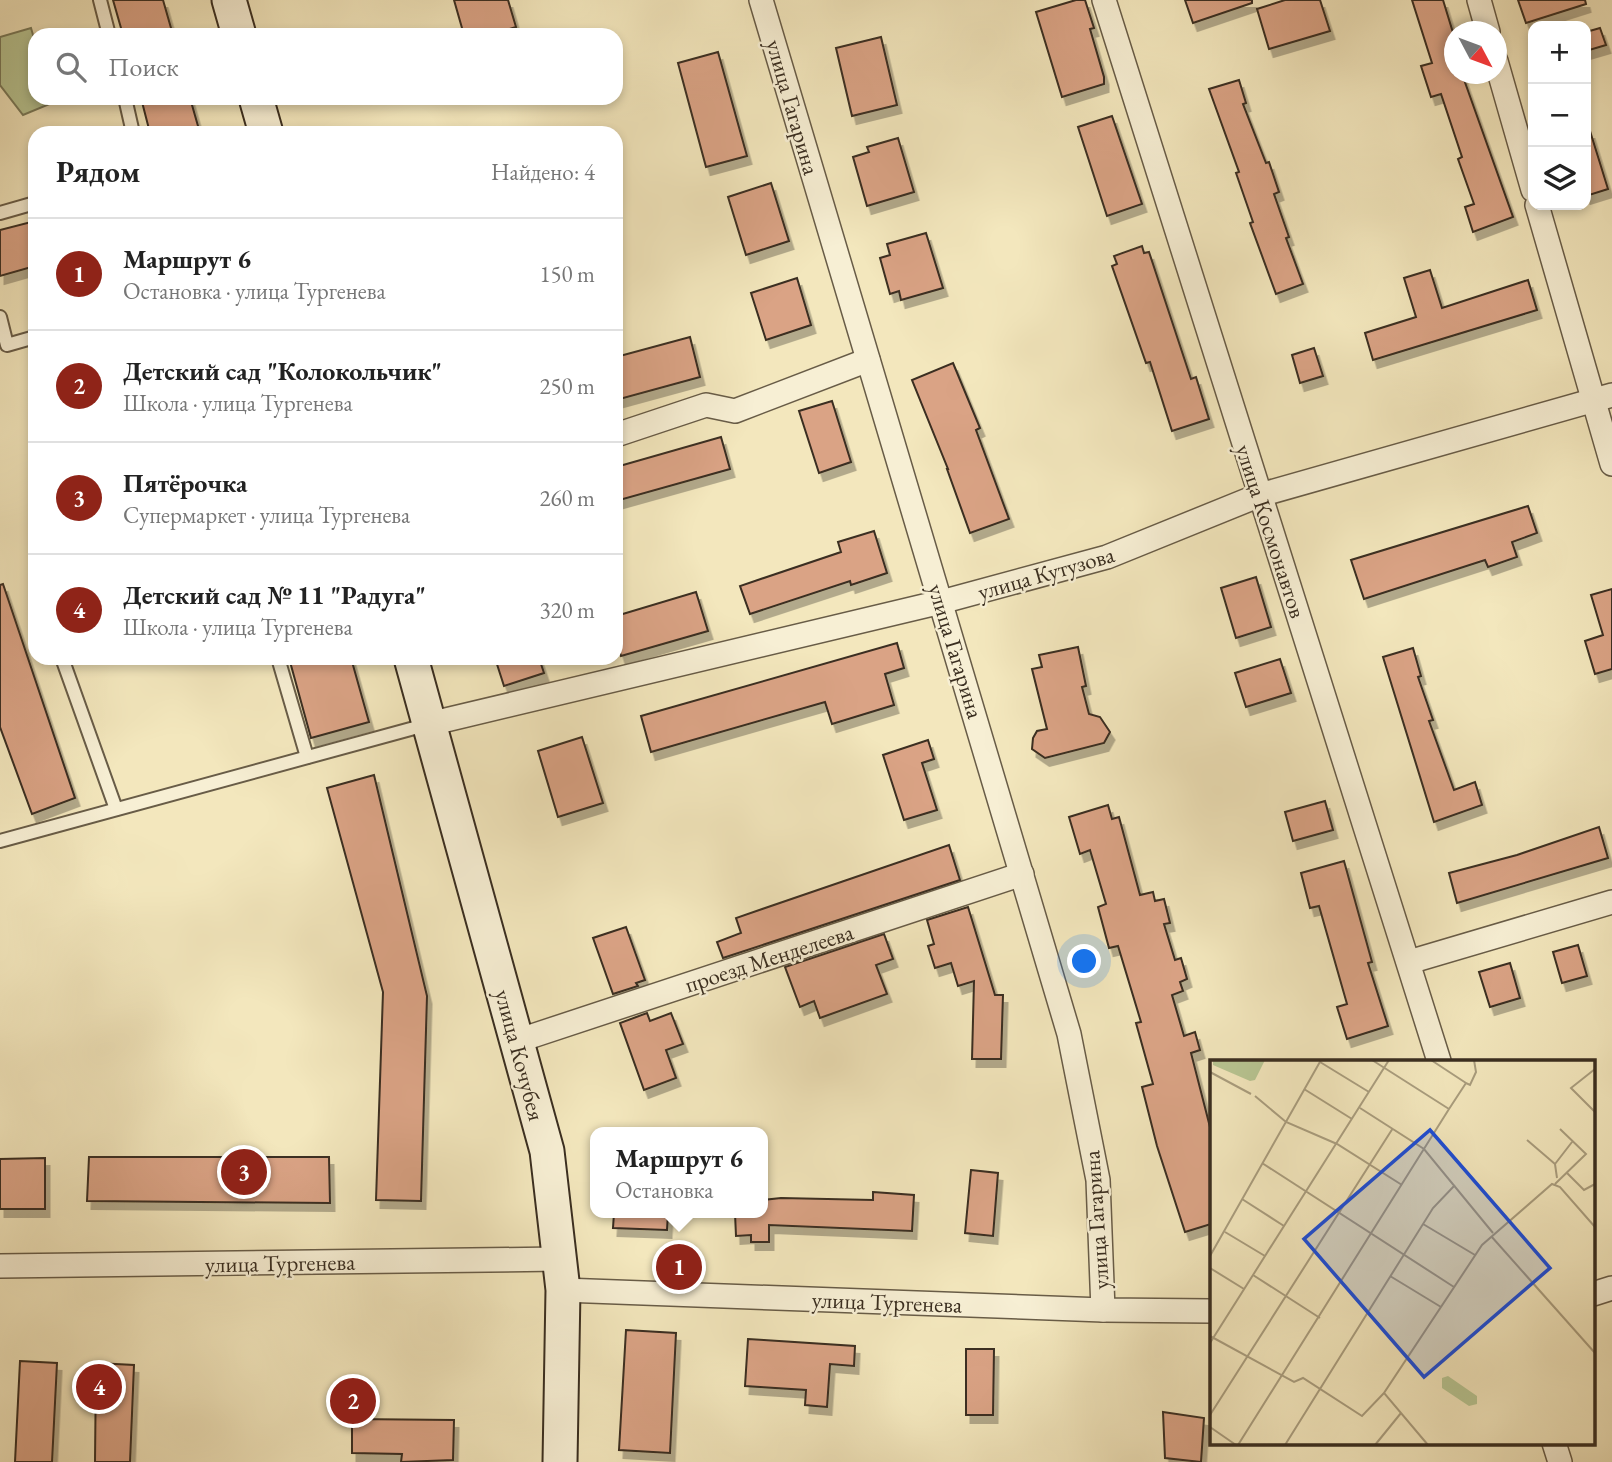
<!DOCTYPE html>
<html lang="ru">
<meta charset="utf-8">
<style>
:root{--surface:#fff;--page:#f2f2f2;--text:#222;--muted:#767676;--line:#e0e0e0;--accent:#8f2418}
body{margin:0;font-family:"EB Garamond",serif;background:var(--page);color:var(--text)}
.controls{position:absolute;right:21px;top:21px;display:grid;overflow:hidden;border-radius:14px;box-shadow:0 4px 10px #0003}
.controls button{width:63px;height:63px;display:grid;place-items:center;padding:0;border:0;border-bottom:2px solid var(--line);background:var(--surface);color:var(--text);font:35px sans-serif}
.compass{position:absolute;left:1444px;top:21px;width:63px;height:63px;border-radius:50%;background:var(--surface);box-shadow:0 4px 10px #0003;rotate:131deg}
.you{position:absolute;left:1085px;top:962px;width:24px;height:24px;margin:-18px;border:5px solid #fff;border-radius:50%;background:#1a73e8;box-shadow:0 0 0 10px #1a73e833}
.badge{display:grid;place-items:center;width:46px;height:46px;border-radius:50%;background:var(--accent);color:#fff;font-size:23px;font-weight:700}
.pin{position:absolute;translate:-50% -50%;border:4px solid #fff;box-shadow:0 2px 7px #0006}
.popup{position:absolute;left:590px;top:1127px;width:178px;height:91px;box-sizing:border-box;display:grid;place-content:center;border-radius:14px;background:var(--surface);filter:drop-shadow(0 2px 5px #0005);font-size:23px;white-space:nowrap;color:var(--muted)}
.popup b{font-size:26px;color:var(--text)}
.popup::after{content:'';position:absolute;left:50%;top:100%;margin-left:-14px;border:14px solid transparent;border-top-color:var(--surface)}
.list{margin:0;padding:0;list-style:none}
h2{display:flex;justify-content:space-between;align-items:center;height:91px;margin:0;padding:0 28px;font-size:30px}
h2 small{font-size:23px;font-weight:400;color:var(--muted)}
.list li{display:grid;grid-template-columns:46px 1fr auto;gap:21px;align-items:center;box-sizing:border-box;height:112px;padding:0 28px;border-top:2px solid var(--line)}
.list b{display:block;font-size:26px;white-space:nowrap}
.list p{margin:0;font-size:23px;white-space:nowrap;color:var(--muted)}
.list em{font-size:23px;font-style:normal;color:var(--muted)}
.icon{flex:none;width:38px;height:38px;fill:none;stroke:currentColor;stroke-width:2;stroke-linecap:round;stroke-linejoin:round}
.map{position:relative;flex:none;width:1612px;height:1462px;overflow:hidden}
.search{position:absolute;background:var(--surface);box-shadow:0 4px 10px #0003;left:28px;top:28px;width:595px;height:77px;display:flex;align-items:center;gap:18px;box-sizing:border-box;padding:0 24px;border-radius:21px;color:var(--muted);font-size:26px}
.panel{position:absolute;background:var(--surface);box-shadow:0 4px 10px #0003;left:28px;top:126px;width:595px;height:539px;border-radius:21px}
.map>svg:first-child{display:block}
.green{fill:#b8c693;stroke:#797a5a;stroke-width:2}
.building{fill:#daa385;stroke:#3a2e20;stroke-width:2;filter:url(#shadow)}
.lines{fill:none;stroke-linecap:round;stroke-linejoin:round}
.lane-casing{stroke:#685c47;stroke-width:16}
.street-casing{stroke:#685c47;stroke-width:26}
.secondary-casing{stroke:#3a2e20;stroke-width:37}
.lane{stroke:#f7efd4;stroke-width:12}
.street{stroke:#f7efd4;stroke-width:23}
.secondary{stroke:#f7efd4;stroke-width:33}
.labels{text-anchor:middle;stroke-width:5;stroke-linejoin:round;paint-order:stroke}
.street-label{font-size:23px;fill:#3a2e20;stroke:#f7efd4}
.inset-road{fill:none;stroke:#a99d7e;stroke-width:2}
.view{fill:#1d4ed8;fill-opacity:0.15;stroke:#1d4ed8;stroke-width:3.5}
.inset-edge{fill:none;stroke:#3a2e20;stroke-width:3.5}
</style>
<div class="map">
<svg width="1612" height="1462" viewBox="0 0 1612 1462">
<defs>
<filter id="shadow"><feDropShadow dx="4.5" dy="8" stdDeviation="0" flood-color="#0004"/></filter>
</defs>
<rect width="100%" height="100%" fill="#f3e7bd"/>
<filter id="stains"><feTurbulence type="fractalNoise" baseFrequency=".00286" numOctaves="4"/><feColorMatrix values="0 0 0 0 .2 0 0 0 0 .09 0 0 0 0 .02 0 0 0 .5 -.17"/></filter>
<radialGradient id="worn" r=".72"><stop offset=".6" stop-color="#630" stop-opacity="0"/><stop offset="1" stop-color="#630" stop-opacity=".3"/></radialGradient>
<path class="green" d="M31,28L35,42V98H50L52,103L23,115L0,85V37Z"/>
<g class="building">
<path d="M113,0H163L173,35H123Z"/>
<path d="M454,0H508L516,27L490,35H464Z"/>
<path d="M1076,0H1085L1094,28L1090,29L1104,77V84L1062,97L1036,12Z"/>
<path d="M1185,0H1252V3L1193,23Z"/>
<path d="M1285,0H1320L1330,31L1269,49L1257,9Z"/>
<path d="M1412,0H1443L1454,36V74H1462L1513,217L1473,232L1465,207L1474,204L1458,159L1462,157L1441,94L1431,97L1421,66L1432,63Z"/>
<path d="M1518,0H1585L1586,4L1526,23Z"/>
<path d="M1600,28L1606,45L1586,51V32Z"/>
<path d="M881,37L897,105L852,116L836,48Z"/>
<path d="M718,52L747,156L706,167L678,63Z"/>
<path d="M1239,80L1246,103L1243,104L1266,163L1269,162L1279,192L1274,194L1289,237L1286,238L1303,284L1276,294L1250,223L1253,222L1236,173L1239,172L1209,89Z"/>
<path d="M141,98H190L200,133H150Z"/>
<path d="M1112,116L1142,204L1107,216L1078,127Z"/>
<path d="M1586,131H1590L1608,189L1586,196Z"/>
<path d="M898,138L914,192L867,206L853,157L869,152L867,147Z"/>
<path d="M771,183L789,241L746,255L728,197Z"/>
<path d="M35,221V266L0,276V230Z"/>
<path d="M926,233L943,288L901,300L899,291L890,294L880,258L890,255L887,244Z"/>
<path d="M1142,246L1144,253L1149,252L1191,379L1196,377L1209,419L1172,431L1150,362L1146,363L1112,266L1117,264L1114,256Z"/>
<path d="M1430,270L1442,308L1528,280L1537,310L1373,360L1365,333L1416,317L1404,278Z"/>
<path d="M797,278L811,325L766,340L751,293Z"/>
<path d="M690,337L700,377L616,400V357Z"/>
<path d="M1314,348L1323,376L1300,383L1292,355Z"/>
<path d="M953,363L980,428L976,430L1009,519L970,533L947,469H948L912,380Z"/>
<path d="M832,401L851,462L819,473L799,411Z"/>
<path d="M721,437L730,469L616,501V467Z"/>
<path d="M1528,506L1537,533L1512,542L1517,557L1488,567L1485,560L1364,599L1351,560Z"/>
<path d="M874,531L887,573L851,585L850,581L750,614L740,586L841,552L838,542Z"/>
<path d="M1256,577L1271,627L1236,638L1221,588Z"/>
<path d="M3,584L75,798L32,814L0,727V585Z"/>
<path d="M1612,589V669L1595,674L1585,641L1603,635L1591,595Z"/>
<path d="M696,592L708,631L621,656L616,638V616Z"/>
<path d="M897,643L904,668L885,674L894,705L832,724L825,702L651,752L641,716Z"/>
<path d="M1078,647L1086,686L1082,687L1089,714L1100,717L1110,732L1104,743L1045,758L1032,749L1033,738L1037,731L1047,729L1032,669L1042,667L1039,655Z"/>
<path d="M1413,648L1421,676L1418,677L1433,720L1429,721L1454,790L1475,782L1482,805L1434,822L1383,657Z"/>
<path d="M289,658H351L369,722L311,738Z"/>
<path d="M495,658H539L544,673L504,686Z"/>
<path d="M1280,659L1291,693L1246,707L1235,673Z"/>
<path d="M582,737L603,803L558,817L538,751Z"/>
<path d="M928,740L934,759L922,763L937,810L904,820L883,755Z"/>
<path d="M374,775L427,996L421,1201L376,1200L383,992L327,788Z"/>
<path d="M1325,801L1333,830L1293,841L1285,812Z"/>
<path d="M1108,805L1112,819L1119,817L1140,895L1153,892L1155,901L1164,899L1170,923L1164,924L1175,960L1181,958L1187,979L1180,982L1183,991L1172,995L1184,1036L1195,1032L1200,1050L1191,1053L1211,1131V1224L1185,1232L1157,1146L1142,1087L1153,1084L1136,1023L1141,1022L1118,946L1109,948L1098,907L1106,904L1090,850L1080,854L1069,817Z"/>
<path d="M1599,827L1608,858L1457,903L1449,873L1517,855Z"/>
<path d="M949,845L960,880L723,958L717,942L741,933L736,918Z"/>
<path d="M1344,861L1372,962L1368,963L1388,1026L1347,1039L1337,1007L1347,1004L1319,906L1310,908L1301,873Z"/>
<path d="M968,907L995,995H1003L1001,1059H972L974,981L958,986L951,963L935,968L928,946L934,944L927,920Z"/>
<path d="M626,927L645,980L636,983L638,986L613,994L593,938Z"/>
<path d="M884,934L893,959L876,965L887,994L820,1018L814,1001L800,1007L785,967Z"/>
<path d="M1578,945L1587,976L1562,983L1553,952Z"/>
<path d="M1510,963L1520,998L1490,1007L1479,972Z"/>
<path d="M647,1013L650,1021L671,1013L683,1044L666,1050L676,1078L644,1090L620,1023Z"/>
<path d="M89,1157H329L330,1203L87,1201Z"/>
<path d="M45,1158V1209H0V1159Z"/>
<path d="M971,1170L998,1173L993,1236L965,1233Z"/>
<path d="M873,1192L914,1195L912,1231L769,1225V1242H751V1235L736,1236L735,1213H763V1200L781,1198L873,1200Z"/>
<path d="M614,1213H668L667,1230L613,1228Z"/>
<path d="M626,1330L676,1333L670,1453L619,1450Z"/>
<path d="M748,1339L855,1346L854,1366L830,1364L827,1407L805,1405L806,1390L745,1386Z"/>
<path d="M966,1349H994L993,1415H966Z"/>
<path d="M20,1361L57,1363L52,1462H15Z"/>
<path d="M96,1363L134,1365L130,1462H95Z"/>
<path d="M1163,1412L1204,1418L1201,1462L1165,1458Z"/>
<path d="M352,1419L454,1420L453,1460L401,1462L402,1454L352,1453Z"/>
</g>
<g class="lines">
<g class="lane-casing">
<g id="lane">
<path d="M100,0L109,35"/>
<path d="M125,98L133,133"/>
<path d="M0,213L35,203"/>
<path d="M0,317L7,345L35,337"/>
<path d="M62,658L116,809"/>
<path d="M278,658L307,757"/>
<path d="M0,841L429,724"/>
</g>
</g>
<g class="street-casing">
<g id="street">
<path d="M761,0L1069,1034L1098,1180L1103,1310"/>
<path d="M1104,0L1439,1061"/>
<path d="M1479,0L1488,32"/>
<path d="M1496,61L1533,190"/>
<path d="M1537,205L1612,464"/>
<path d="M616,435L706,405L735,411L868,360"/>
<path d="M429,724L941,602L1107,557L1260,495L1612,395"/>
<path d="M1409,962L1612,902"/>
<path d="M517,1041L1022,874"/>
<path d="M0,1266L560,1259"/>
<path d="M563,1290L1103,1310L1211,1311"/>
<path d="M1593,1294L1612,1288"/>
<path d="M1554,1443L1560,1462"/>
</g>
</g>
<g class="secondary-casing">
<g id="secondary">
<path d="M229,0L239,35"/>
<path d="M256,98L266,133"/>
<path d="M411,658L547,1151L563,1290L560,1462"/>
</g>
</g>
<use href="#lane" class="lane"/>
<use href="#street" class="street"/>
<use href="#secondary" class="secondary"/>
</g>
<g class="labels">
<g class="street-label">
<text transform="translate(793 107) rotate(74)" y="8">улица Гагарина</text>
<text transform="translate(1271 531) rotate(72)" y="8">улица Космонавтов</text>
<text transform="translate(1046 573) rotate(-16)" y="8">улица Кутузова</text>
<text transform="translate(956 651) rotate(73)" y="8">улица Гагарина</text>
<text transform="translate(769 958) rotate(-18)" y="8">проезд Менделеева</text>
<text transform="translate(520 1055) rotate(75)" y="8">улица Кочубея</text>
<text transform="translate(1096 1220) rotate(-94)" y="8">улица Гагарина</text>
<text transform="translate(280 1263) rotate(-1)" y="8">улица Тургенева</text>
<text transform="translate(887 1302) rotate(2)" y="8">улица Тургенева</text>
</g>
</g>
<g transform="translate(1210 1060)">
<rect width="385" height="385" fill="#f3e7bd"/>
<path d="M3,0H55L45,20L40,21L3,5ZM238,316L267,336V344L259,346L232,328V318Z" fill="#b8c693"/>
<path class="inset-road" d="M162,0L239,49M221,0L256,23M110,2L159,32M385,9L361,28L385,52M0,12L41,34M94,29L142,59M45,36L76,62L127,84L192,125M150,48L214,89L283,173M317,80L345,104L347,118M52,103L244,227M345,104L362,82M357,113L374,130L385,124M345,124L376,94L350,69M32,139L74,166M213,164L265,195M15,172L55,196M281,176L385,293M0,196L111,0M0,208L34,229M43,215L110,258M180,216L231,247M0,276L84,322L93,318L152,356L174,333M0,283L179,0M0,355L183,68M0,367L26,385M28,385L239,49L256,23L260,25L266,12L264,0M75,385L223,148L245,125M165,385L191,353M218,385L174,333L272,185L342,124L350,127L385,167"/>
<path class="view" d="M220,70L340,208L214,317L94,179Z"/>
<rect width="385" height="385" class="inset-edge"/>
</g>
<rect width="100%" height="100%" filter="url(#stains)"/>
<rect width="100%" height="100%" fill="url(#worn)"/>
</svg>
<div class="controls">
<button>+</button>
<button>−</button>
<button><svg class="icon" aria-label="layers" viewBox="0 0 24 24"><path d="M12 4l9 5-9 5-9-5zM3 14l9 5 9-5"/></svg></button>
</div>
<svg class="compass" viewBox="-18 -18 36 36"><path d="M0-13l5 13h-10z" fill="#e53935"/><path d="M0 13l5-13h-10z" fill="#767676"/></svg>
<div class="you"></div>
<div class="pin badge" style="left:679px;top:1267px">1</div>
<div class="popup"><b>Маршрут 6</b>Остановка</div>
<div class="pin badge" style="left:353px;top:1401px">2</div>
<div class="pin badge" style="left:244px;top:1172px">3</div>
<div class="pin badge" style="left:99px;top:1387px">4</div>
<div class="search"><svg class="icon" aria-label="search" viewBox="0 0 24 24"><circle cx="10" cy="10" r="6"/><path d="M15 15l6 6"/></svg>Поиск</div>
<section class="panel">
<h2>Рядом<small>Найдено: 4</small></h2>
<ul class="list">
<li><span class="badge">1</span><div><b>Маршрут 6</b><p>Остановка · улица Тургенева</p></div><em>150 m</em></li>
<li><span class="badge">2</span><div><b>Детский сад &quot;Колокольчик&quot;</b><p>Школа · улица Тургенева</p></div><em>250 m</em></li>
<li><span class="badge">3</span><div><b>Пятёрочка</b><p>Супермаркет · улица Тургенева</p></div><em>260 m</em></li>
<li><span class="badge">4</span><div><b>Детский сад № 11 &quot;Радуга&quot;</b><p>Школа · улица Тургенева</p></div><em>320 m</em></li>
</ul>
</section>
</div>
